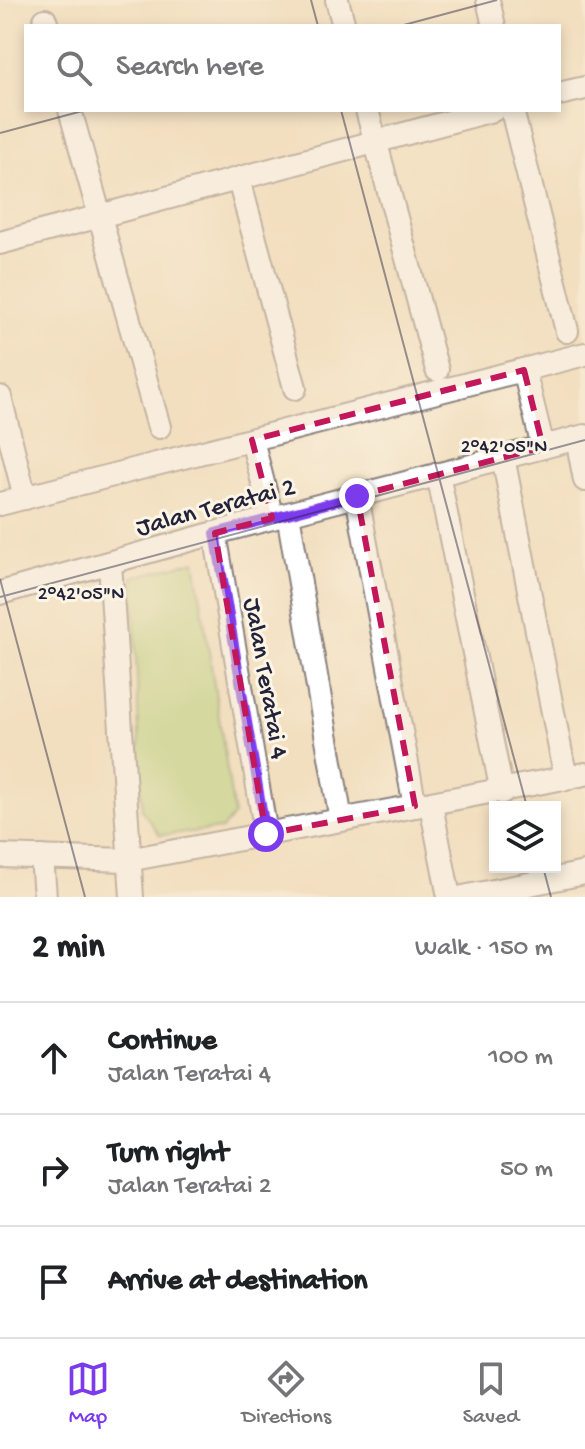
<!DOCTYPE html>
<meta charset="utf-8">
<style>
:root{--surface:#fff;--page:#f2f2f2;--text:#202124;--muted:#757577;--line:#e0e0e0;--accent:#7c3aed}
body{margin:0;font-family:"Gochi Hand",sans-serif;background:var(--page);color:var(--text)}
.controls{position:absolute;right:24px;bottom:24px;display:grid;overflow:hidden;border-radius:0px;box-shadow:0 4px 12px #0003}
.controls button{width:72px;height:72px;display:grid;place-items:center;padding:0;border:0;border-bottom:2px solid var(--line);background:var(--surface);color:var(--text);font:40px sans-serif}
.stop{position:absolute;width:24px;height:24px;margin:-18px;border:6px solid #7c3aed;border-radius:50%;background:#fff}
.stop.end{background:#7c3aed;border-color:#fff;box-shadow:0 2px 8px #0008}
.list{margin:0;padding:0;list-style:none}
h2{display:flex;justify-content:space-between;align-items:center;height:104px;margin:0;padding:0 32px;font-size:34px}
h2 small{font-size:26px;font-weight:400;color:var(--muted)}
.list li{display:grid;grid-template-columns:52px 1fr auto;gap:24px;align-items:center;box-sizing:border-box;height:112px;padding:0 32px;border-top:2px solid var(--line)}
.list b{display:block;font-size:30px;white-space:nowrap}
.list p{margin:0;font-size:26px;white-space:nowrap;color:var(--muted)}
.list em{font-size:26px;font-style:normal;color:var(--muted)}
.icon{flex:none;width:44px;height:44px;fill:none;stroke:currentColor;stroke-width:2;stroke-linecap:round;stroke-linejoin:round}
.map{position:relative;flex:none;width:585px;height:897px;overflow:hidden}
.search{position:absolute;background:var(--surface);box-shadow:0 4px 12px #0003;left:24px;right:24px;top:24px;height:88px;display:flex;align-items:center;gap:20px;box-sizing:border-box;padding:0 28px;border-radius:0px;color:var(--muted);font-size:30px}
.sheet{height:440px;background:var(--surface)}
nav{display:flex;justify-content:space-around;align-items:center;box-sizing:border-box;height:112px;border-top:2px solid var(--line);background:var(--surface);font-size:22px;color:var(--muted)}
nav a{display:grid;justify-items:center;gap:4px}
nav .on{color:var(--accent)}
.map>svg:first-child{display:block}
.green{fill:#b2d179;stroke:#6a7a5a;stroke-width:2}
.lines{fill:none;stroke-linecap:round;stroke-linejoin:round}
.minor-casing{stroke:#8a807e;stroke-width:26}
.minor{stroke:#fff;stroke-width:22}
.route{stroke:#7c3aed;stroke-width:10}
.marked{fill:none;stroke:#c2185b;stroke-width:6;stroke-dasharray:16 10;stroke-linejoin:round}
.ticks{fill:none;stroke:#22223b;stroke-width:2;stroke-opacity:0.45}
.labels{text-anchor:middle;stroke-width:6;stroke-linejoin:round;paint-order:stroke}
.street-label{font-size:26px;fill:#22223b;stroke:#fcf5e5}
.ticks-label{font-size:20px;text-anchor:middle;fill:#22223b;stroke:#fcf5e5;stroke-width:6;stroke-linejoin:round;paint-order:stroke}
</style>
<div class="map">
<svg width="585" height="897" viewBox="0 0 585 897">
<rect width="100%" height="100%" fill="#fcf5e5"/>
<filter id="ink" filterUnits="userSpaceOnUse"><feTurbulence type="fractalNoise" baseFrequency=".0125" numOctaves="2"/><feDisplacementMap in="SourceGraphic" scale="16" xChannelSelector="R" yChannelSelector="G"/><feConvolveMatrix kernelMatrix="1 2 1 2 8 2 1 2 1" color-interpolation-filters="sRGB"/></filter>
<filter id="wash" filterUnits="userSpaceOnUse"><feTurbulence type="fractalNoise" baseFrequency=".006" numOctaves="4" result="noise"/><feDisplacementMap in="SourceGraphic" scale="32" xChannelSelector="R" yChannelSelector="G"/><feGaussianBlur stdDeviation="1.8" result="paint"/><feColorMatrix in="noise" values="0 0 0 0 0 0 0 0 0 0 0 0 0 0 0 0 0 1.4 0 .05"/><feComposite in="paint" operator="in"/></filter>
<g filter="url(#wash)">
<rect width="100%" height="100%" fill="#f2dfc0"/>
<path class="green" d="M195,561L234,815L222,829L160,835L142,810L133,577Z"/>
</g>
<g filter="url(#ink)">
<g class="lines">
<g class="minor-casing">
<g id="minor">
<path d="M337,0L344,26"/>
<path d="M488,0L494,26"/>
<path d="M45,20L47,26"/>
<path d="M559,94L585,88"/>
<path d="M70,110L159,427"/>
<path d="M367,110L437,370"/>
<path d="M512,110L567,331"/>
<path d="M239,180L295,388"/>
<path d="M0,243L493,110"/>
<path d="M524,370L543,447"/>
<path d="M0,397L25,498"/>
<path d="M577,438L585,480"/>
<path d="M252,440L272,518"/>
<path d="M503,457L566,779"/>
<path d="M438,474L502,792"/>
<path d="M357,496L415,806"/>
<path d="M0,504L585,354"/>
<path d="M288,514L341,820"/>
<path d="M215,533L266,834"/>
<path d="M110,563L132,897"/>
<path d="M0,593L215,533L585,436"/>
<path d="M431,805L449,897"/>
<path d="M0,856L128,860L585,774"/>
<path d="M42,857L45,897"/>
<path d="M463,897L585,873"/>
</g>
</g>
<use href="#minor" class="minor"/>
</g>
</g>
<g class="lines" filter="url(#ink)">
<path class="route" d="M266,834L215,533L357,496"/>
</g>
<path d="M0 0H585V897H0ZM524,370L543,447L357,496L415,806L266,834L215,533L272,518L252,440Z" fill="#f2dfc0" fill-opacity=".55" fill-rule="evenodd"/>
<path class="marked" d="M524,370L543,447L357,496L415,806L266,834L215,533L272,518L252,440Z"/>
<path class="ticks" d="M311,0L318,26M400,26L497,0M341,110L527,807M0,133L86,110M0,579L85,897M0,597L585,440M543,867L551,897"/>
<g class="labels">
<g class="street-label">
<text transform="translate(215 505) rotate(-15)" y="9">Jalan Teratai 2</text>
<text transform="translate(268 678) rotate(80)" y="9">Jalan Teratai 4</text>
</g>
</g>
<g class="ticks-label">
<text x="504" y="452">2°42'05"N</text>
<text x="81" y="599">2°42'05"N</text>
</g>
</svg>
<div class="controls">
<button><svg class="icon" aria-label="layers" viewBox="0 0 24 24"><path d="M12 4l9 5-9 5-9-5zM3 14l9 5 9-5"/></svg></button>
</div>
<div class="stop" style="left:266px;top:834px"></div>
<div class="stop end" style="left:357px;top:496px"></div>
<div class="search"><svg class="icon" aria-label="search" viewBox="0 0 24 24"><circle cx="10" cy="10" r="6"/><path d="M15 15l6 6"/></svg>Search here</div>
</div>
<section class="sheet">
<h2>2 min<small>Walk · 150 m</small></h2>
<ul class="list">
<li><svg class="icon" aria-label="ahead" viewBox="0 0 24 24"><path d="M12 20V5M6 11l6-6 6 6"/></svg><div><b>Continue</b><p>Jalan Teratai 4</p></div><em>100 m</em></li>
<li><svg class="icon" aria-label="right" viewBox="0 0 24 24"><path d="M7 20v-9h11M14 6l5 5-5 5"/></svg><div><b>Turn right</b><p>Jalan Teratai 2</p></div><em>50 m</em></li>
<li><svg class="icon" aria-label="arrive" viewBox="0 0 24 24"><path d="M6 21V4h12l-3 4 3 4H6"/></svg><div><b>Arrive at destination</b></div></li>
</ul>
</section>
<nav>
<a class="on"><svg class="icon" aria-label="map" viewBox="0 0 24 24"><path d="M3 6l6-2 6 2 6-2v14l-6 2-6-2-6 2zM9 4v14M15 6v14"/></svg>Map</a>
<a><svg class="icon" aria-label="directions" viewBox="0 0 24 24"><path d="M12 3l9 9-9 9-9-9zM9 14v-3h6M13 9l2 2-2 2"/></svg>Directions</a>
<a><svg class="icon" aria-label="saved" viewBox="0 0 24 24"><path d="M7 4h10v16l-5-4-5 4z"/></svg>Saved</a>
</nav>
